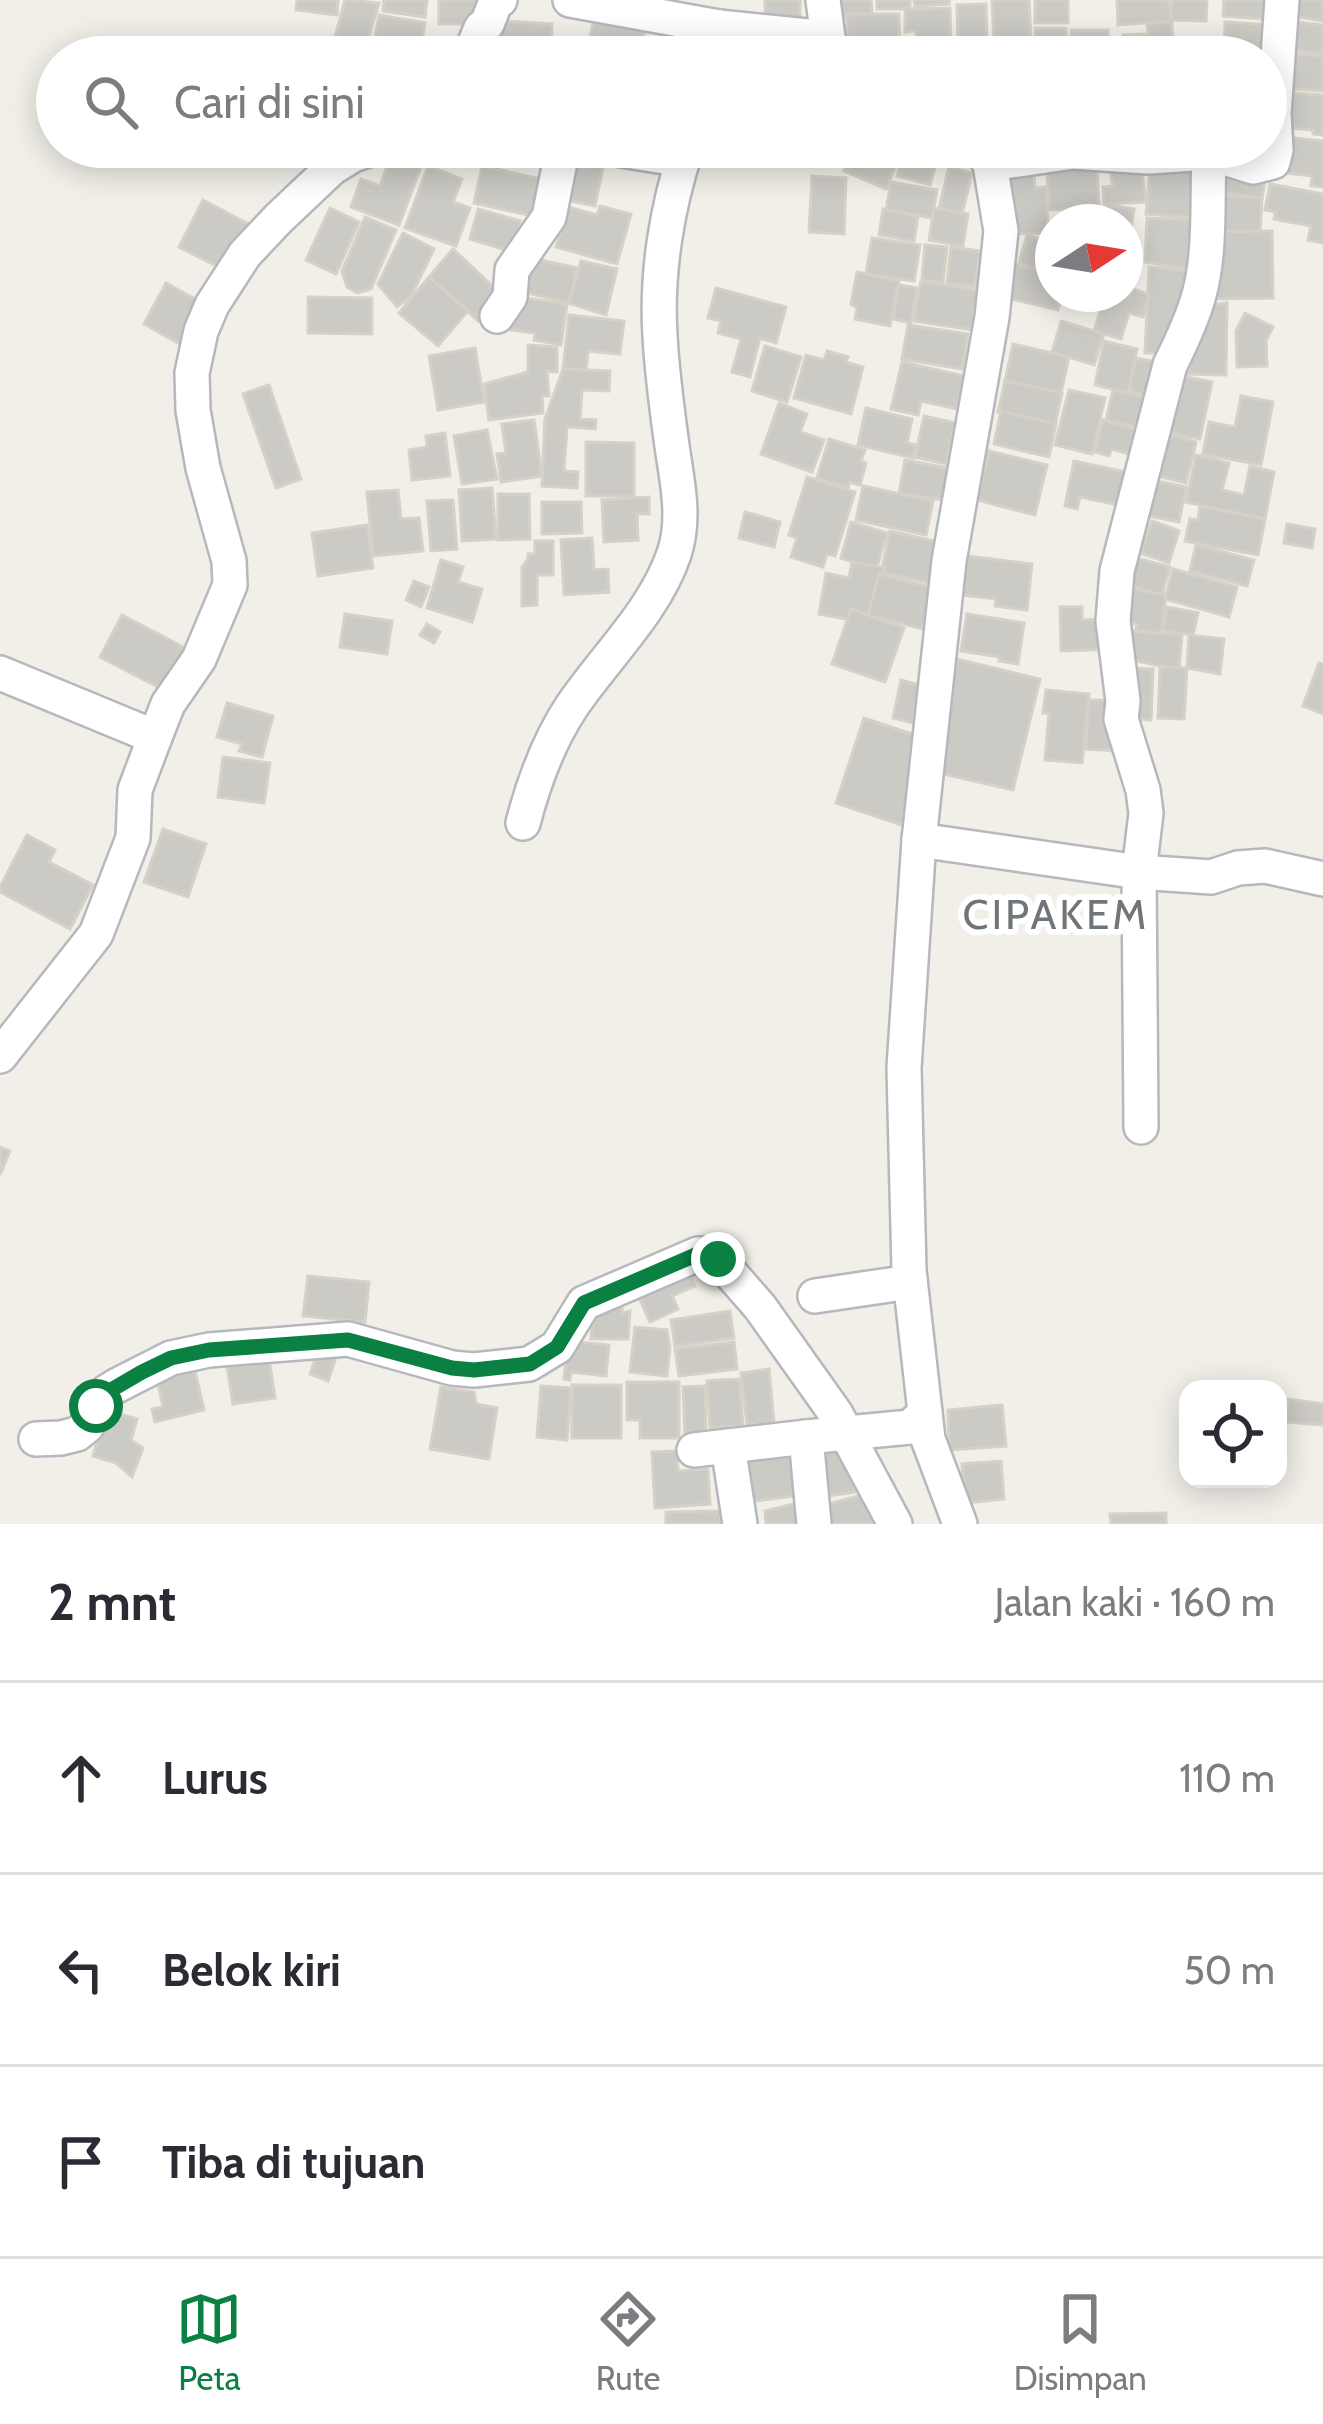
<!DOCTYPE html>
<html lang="id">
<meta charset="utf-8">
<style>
:root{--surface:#fff;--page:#f7f7f7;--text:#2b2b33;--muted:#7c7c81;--line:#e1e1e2;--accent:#0b8043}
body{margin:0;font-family:Cabin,sans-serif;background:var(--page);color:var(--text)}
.controls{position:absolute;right:36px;bottom:36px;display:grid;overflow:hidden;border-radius:24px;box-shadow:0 6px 30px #0003}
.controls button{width:108px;height:108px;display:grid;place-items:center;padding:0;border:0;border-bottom:3px solid var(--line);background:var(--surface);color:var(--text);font:60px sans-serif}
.compass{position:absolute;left:1035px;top:204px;width:108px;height:108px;border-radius:50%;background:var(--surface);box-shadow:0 6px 30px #0003;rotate:78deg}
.stop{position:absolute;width:36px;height:36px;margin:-27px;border:9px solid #0b8043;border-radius:50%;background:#fff}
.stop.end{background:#0b8043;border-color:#fff;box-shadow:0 3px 12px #0008}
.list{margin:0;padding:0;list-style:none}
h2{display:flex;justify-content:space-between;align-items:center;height:156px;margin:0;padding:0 48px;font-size:51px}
h2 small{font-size:39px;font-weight:400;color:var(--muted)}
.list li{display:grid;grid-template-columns:78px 1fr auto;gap:36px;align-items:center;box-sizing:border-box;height:192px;padding:0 48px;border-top:3px solid var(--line)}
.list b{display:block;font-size:45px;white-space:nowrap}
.list em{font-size:39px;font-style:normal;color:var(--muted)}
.icon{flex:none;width:66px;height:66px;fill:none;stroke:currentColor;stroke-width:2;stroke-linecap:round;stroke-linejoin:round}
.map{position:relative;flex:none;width:1323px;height:1524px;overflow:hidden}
.search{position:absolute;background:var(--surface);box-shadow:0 6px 30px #0003;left:36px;right:36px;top:36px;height:132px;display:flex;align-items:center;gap:30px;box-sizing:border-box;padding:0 42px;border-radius:66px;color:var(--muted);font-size:45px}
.sheet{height:732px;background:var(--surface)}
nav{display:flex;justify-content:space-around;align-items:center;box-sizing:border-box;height:168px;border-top:3px solid var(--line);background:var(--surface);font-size:33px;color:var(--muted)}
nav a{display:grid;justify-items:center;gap:6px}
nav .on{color:var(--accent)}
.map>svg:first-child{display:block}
.building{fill:#cccac5;stroke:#d6d1c6;stroke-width:3}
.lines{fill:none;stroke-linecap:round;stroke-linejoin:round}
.street-casing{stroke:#b5b8bc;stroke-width:38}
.street{stroke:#fff;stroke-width:33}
.route{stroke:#0b8043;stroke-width:15}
.labels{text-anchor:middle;stroke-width:12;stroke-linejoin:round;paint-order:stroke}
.quarter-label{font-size:42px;letter-spacing:3px;fill:#70757a;stroke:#fff}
</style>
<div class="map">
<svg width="1323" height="1524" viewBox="0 0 1323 1524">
<rect width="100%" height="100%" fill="#f1efe8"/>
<g class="building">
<path d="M297,0H338L337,15L296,10Z"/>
<path d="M345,0L379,3L366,47L334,41Z"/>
<path d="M384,0H427L425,17L383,11Z"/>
<rect x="439" y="0" width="48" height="24"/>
<rect x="765" y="0" width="35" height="24"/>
<path d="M831,0H871L872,14L831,18Z"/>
<rect x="877" y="0" width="33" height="9"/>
<path d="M914,0H949V4L915,6Z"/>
<path d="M992,0H1029L1031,41L994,43Z"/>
<rect x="1035" y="0" width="33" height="23"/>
<path d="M1117,0H1169L1171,21L1118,25Z"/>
<path d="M1172,0H1207L1206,21L1171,20Z"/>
<path d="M1224,0H1277L1275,20L1223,16Z"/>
<path d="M1288,0H1323V21L1286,15Z"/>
<path d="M986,4L987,48L958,49L957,5Z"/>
<path d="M950,8L951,57H917L916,31L905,32V9Z"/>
<path d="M847,14H899L900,57H862V38H847Z"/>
<path d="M379,15L425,23L419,57H371Z"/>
<path d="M594,16L646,24L640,57H587Z"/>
<path d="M502,21L552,24L551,57H500Z"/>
<path d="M1289,21L1323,25V54L1286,49Z"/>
<path d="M1172,22L1173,57H1124L1123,35L1148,34L1147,23Z"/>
<path d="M1225,22L1277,25L1266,57L1224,55Z"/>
<path d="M1035,28H1066L1067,57H1035Z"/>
<path d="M1071,30H1108L1109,57H1071Z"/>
<path d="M1286,53L1323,56V91L1283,88Z"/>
<path d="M1280,92L1323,95V135L1313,134V130L1277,127Z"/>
<path d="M1283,137L1323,141V187L1311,186L1312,176L1278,172Z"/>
<path d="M446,147H485L481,166L444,157Z"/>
<path d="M854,147H904L886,189L844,171Z"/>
<path d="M905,147L940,149L930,185L897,176Z"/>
<path d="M571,150L605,158L595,206L561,199Z"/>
<path d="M391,156L421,167L399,225L351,207L361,179L380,186Z"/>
<path d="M428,166L462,179L453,202L470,208L456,246L405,228Z"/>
<path d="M482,166L546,180L538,217L474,203Z"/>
<path d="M1141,166L1146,202L1104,204L1103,187L1113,186L1109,167Z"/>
<path d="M949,167L972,173L962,214L939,208Z"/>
<path d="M1150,167L1204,171L1200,218L1146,214Z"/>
<path d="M1097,168L1099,207L1049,210L1047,171Z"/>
<path d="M1034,174L1035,188L1046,187L1048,233L1010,234L1009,175Z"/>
<path d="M1266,174L1262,198L1213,191L1216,175L1241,178Z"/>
<path d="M812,176L846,178L844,234L809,232Z"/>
<path d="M891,182L937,190L932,218L886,210Z"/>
<path d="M1270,184L1323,194V243L1308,240L1311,226L1274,219L1276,212L1265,210Z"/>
<path d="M1212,195L1262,198L1260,234L1212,232Z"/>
<path d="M203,200L256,228L232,274L179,247Z"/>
<path d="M1107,205L1134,209L1125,271V222H1104Z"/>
<path d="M600,206L631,214L617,264L556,247L568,207L597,215Z"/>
<path d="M330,208L359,222L336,274L306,260Z"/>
<path d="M934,208L968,214L963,246L929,240Z"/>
<path d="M478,209L520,221L512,252L470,239Z"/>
<path d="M883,209L918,216L914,241L879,235Z"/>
<path d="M365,217L396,230L371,289L357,293L347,287L342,271Z"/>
<path d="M1147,218L1199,220L1191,270L1145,262Z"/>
<path d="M1272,231L1273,298L1213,299L1212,232Z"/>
<path d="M403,233L434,249L411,296L397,307L378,284Z"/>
<path d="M1027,235L1053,243V274L1019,263Z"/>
<path d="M872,238L920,245L914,281L866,274Z"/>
<path d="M925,245L947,247L943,282L922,280Z"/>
<path d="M951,247L980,251L975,287L947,283Z"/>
<path d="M453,249L502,295L478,321L429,277Z"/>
<path d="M527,257L577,268L569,303L519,291Z"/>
<path d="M581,261L617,269L606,315L569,303Z"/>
<path d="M1016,265L1053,274V294H1062L1058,310L1008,298Z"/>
<path d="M1149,267L1191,270L1173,353H1145Z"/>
<path d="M857,272L899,281L890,326L855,319L857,308L851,304Z"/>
<path d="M429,277L468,311L438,346L399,313Z"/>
<path d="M921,281L980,291L974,330L914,321Z"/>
<path d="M166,283L208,306L185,347L144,324Z"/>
<path d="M899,285L917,288L911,323L893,319Z"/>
<path d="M716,288L786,307L776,343L760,338L750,377L732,372L741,339L718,333L721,321L708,318Z"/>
<path d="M1132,289L1149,294L1143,317L1129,313L1121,339L1094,331L1105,294L1129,297Z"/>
<path d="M308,297L372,298V334L308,333Z"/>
<path d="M525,298L567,304L561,345L534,340L535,333L511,330L514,308Z"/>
<path d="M1227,303L1226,375L1188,374L1202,306Z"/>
<path d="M1245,313L1273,327L1266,341L1267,366L1237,367L1236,331Z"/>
<path d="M569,315L624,321L620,354L588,351L586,371L563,369Z"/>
<path d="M1061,321L1104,334L1094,365L1052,352Z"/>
<path d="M908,325L968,334L962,369L902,359Z"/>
<path d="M1104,341L1137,349L1128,393L1095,385Z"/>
<path d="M1013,344L1069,357L1061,393L1005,381Z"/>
<path d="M528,345L557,347V372L547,371L549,396H542L543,413L489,420L484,384L528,372Z"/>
<path d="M765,346L801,357L787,402L752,391Z"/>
<path d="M475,348L484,402L438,410L429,356Z"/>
<path d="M827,351L848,357L846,362L863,367L851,414L794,398L806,355L824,360Z"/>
<path d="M1136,358L1165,364L1158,398L1129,391Z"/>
<path d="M902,362L964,376L957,409L921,401L918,415L891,409Z"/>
<path d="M563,369L610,371L609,391L582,390L580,419L596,420L595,429L567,427L564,471L578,472L577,488L542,486L545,419Z"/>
<path d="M1177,375L1212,382L1200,439L1165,432Z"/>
<path d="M1005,381L1062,393L1055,425L998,412Z"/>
<path d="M269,385L301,479L276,488L243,394Z"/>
<path d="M1069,390L1105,398L1092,454L1055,445Z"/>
<path d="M1113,390L1157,400L1150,430L1106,420Z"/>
<path d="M1241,396L1273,402L1261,465L1203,454L1209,422L1235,427Z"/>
<path d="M779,403L807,414L800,432L824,440L812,472L761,454Z"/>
<path d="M866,408L912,419L907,443L916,445L913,458L858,445Z"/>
<path d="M1001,411L1056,424L1049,457L994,444Z"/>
<path d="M924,416L955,423L946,464L915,457Z"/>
<path d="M534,420L542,476L501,482L497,454L506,453L502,424Z"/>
<path d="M1103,420L1147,433L1140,457L1112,449L1109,456L1095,452Z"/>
<path d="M487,430L497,479L462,484L454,436Z"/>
<path d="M445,433L450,476L412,480L409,450L427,447L426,436Z"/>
<path d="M1167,434L1196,442L1186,483L1149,474Z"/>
<path d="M829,439L865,450L861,461L866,463L860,485L850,482L848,488L817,478Z"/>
<path d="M586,442L634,443V496H586Z"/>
<path d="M989,451L1047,465L1035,515L977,500Z"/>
<path d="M1196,455L1229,463L1222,490L1244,495L1250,466L1274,472L1265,519L1186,502Z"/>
<path d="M905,460L948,468L943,500L899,493Z"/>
<path d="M1074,461L1130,473L1123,506L1080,497L1077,509L1065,506Z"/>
<path d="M807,477L855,492L835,556L827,554L823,567L791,557L797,538L789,535Z"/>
<path d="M1146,479L1186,487L1179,522L1139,514Z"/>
<path d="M863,486L933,501L926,535L856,520Z"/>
<path d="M492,488L496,539L462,541L459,490Z"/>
<path d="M398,490L401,519L419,518L423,551L373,556L367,492Z"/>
<path d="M498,494H529L530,539L498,540Z"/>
<path d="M649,497V514H637L638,540L604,542L602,500Z"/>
<path d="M453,500L457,549L431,551L427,501Z"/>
<path d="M542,502H581L582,533L542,534Z"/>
<path d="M1200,506L1265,519L1258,555L1185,541L1190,519L1198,520Z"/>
<path d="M745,512L780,522L774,547L739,538Z"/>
<path d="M1152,521L1179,531L1169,563L1141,553Z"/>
<path d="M851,522L887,533L876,570L841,558Z"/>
<path d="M1287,524L1315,529L1312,548L1284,543Z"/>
<path d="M367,525L373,568L318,576L312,533Z"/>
<path d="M890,531L942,543L933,584L881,572Z"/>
<path d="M592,538L594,570L608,569L609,592L564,595L561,540Z"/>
<path d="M535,541H553V575H537V605L522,606V567L528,559V554H535Z"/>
<path d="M1196,545L1254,560L1247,586L1190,571Z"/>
<path d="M968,556L1032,564L1027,610L995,606L996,599L963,595Z"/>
<path d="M1129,556L1170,567L1162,595L1121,583Z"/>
<path d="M441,560L463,567L458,582L482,589L472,622L427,608Z"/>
<path d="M852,562L885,568L875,624L819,614L826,573L849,578Z"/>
<path d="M1173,569L1237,587L1229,617L1165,599Z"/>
<path d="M879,574L934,588L923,629L868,615Z"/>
<path d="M414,581L429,587L421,607L406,600Z"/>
<path d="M1124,587L1166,595L1161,634L1136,630L1137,624L1120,620Z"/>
<path d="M1060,607H1082V620L1110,619L1111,649L1061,651Z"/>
<path d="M1167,607L1198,613L1193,635L1163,630Z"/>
<path d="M851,609L904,628L885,682L832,664Z"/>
<path d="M345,614L392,621L387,654L340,647Z"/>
<path d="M967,614L1024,623L1018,664L999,661L1000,657L961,651Z"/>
<path d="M122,615L185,648L164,690L100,657Z"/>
<path d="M427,624L440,632L434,643L420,635Z"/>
<path d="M1122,630L1182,635L1179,670L1127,659Z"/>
<path d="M1189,635L1224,639L1220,674L1187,668Z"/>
<path d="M957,659L1040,679L1013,790L930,771Z"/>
<path d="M1319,663L1323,664V714L1303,706Z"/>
<path d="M1160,667L1187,668L1184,719L1158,718Z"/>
<path d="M1128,668L1153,669L1151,720L1128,718Z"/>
<path d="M901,680L919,685L912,723L893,718Z"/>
<path d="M1046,690L1089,694L1082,763L1045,760L1049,713H1043Z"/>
<path d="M1089,700H1116L1119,751L1086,749Z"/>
<path d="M227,703L273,716L262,757L239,751L242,744L217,737Z"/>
<path d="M864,718L930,740L902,825L836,803Z"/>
<path d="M223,757L270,763L264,803L218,797Z"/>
<path d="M163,829L206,844L188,897L144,882Z"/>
<path d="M27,835L55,850L49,862L93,885L70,929L0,892V887Z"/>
<path d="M0,1147L10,1151L0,1175Z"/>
<path d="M687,1269L695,1286L672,1296L678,1309L650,1322L636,1291Z"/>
<path d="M308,1276L369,1282L365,1322L303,1316Z"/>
<path d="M594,1303L622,1305V1313L630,1311L628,1339H591Z"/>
<path d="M730,1311L734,1338L675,1346L671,1320Z"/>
<path d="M635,1327L667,1330L670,1348L667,1376L630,1372Z"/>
<path d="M567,1341L609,1345L606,1376L571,1372L570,1380L564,1379Z"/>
<path d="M734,1342L737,1369L679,1376L675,1349Z"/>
<path d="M321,1343L339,1349L328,1381L310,1374Z"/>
<path d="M268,1353L275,1398L233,1404L226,1359Z"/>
<path d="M769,1369L774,1424L747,1425L741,1373Z"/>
<path d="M195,1371L204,1410L155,1422L152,1409L163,1407L157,1379Z"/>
<path d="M739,1379L743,1426L710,1428L707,1381Z"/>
<path d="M627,1382H679V1438H640V1420H627Z"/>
<rect x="572" y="1385" width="49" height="53"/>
<path d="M541,1386L571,1388L567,1440L537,1437Z"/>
<path d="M705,1386L706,1433L685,1434L683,1387Z"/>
<path d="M441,1387L474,1392L476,1404L497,1408L489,1459L430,1449Z"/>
<path d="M1288,1399L1323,1404V1425L1285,1422Z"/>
<path d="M1002,1405L1006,1446L949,1450L948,1410Z"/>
<path d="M106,1410L137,1419L131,1440L143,1448L132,1477L116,1463L93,1456Z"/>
<path d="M845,1440L855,1492L822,1497L815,1442Z"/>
<path d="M796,1445L801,1495L742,1503L737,1452Z"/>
<path d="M677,1451L678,1471L708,1469L710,1504L655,1508L652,1452Z"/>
<path d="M1001,1461L1004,1499L965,1503L962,1464Z"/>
<path d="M862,1495L873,1524H827L824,1505Z"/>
<path d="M802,1502L805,1524H766L765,1511Z"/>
<path d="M720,1511L721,1524H666V1512Z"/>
<path d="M1166,1513V1524H1111L1110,1514Z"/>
</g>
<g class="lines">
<g class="street-casing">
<g id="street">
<path d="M570,0L719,27L828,38"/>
<path d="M823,0L828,38L834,55"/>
<path d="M469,57L481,28L487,24L496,1L500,0"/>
<path d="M713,57L719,27"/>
<path d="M603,147L683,160"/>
<path d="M990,164L1073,152L1148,157L1209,153L1253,167L1273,162L1276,150L1274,113L1282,0"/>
<path d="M497,316L510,297L512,270L549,217L563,147"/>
<path d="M0,673L155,737"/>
<path d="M523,823C534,781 548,742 572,706C606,656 654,612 674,554C686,518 677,482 672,446C667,410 662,373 660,336C656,273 667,206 687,147"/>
<path d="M919,840L1139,872L1211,877L1238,868L1265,866L1323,879"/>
<path d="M0,1056L96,934L133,838L135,790L155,737L168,704L199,659L230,585L229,561L203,468L193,410L192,373L201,331L212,305L245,254L278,219L332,168L353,155L377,147"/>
<path d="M1141,1127L1139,872L1146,813L1143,790L1121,719L1123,701L1113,621L1117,571L1170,365C1181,343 1192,320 1199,295C1211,251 1207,199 1209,153"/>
<path d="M815,1296L910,1282"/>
<path d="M36,1439L61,1438L77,1434L87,1426L105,1393L116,1386L171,1358L209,1350L348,1339L452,1368L474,1370L529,1364L557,1347L584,1303L698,1254H709L718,1259L760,1307L836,1414L895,1524"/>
<path d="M728,1446L740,1524"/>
<path d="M694,1450L806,1437"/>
<path d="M814,1524L806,1437L910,1427L925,1413"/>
<path d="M960,1524L928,1439L909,1270L904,1068L919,840L949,561L992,317L1001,231L990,164L979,147"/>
</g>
</g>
<use href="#street" class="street"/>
</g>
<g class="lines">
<path class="route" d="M96,1406L106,1393L142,1372L171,1358L209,1350L348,1340L452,1368L474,1370L530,1364L557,1347L584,1303L698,1254H709L718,1259"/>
</g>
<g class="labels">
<g class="quarter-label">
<text x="1056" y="929">CIPAKEM</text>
</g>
</g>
</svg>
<div class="controls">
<button><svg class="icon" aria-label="locate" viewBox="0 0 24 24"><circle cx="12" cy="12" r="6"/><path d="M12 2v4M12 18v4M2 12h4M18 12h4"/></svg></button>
</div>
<svg class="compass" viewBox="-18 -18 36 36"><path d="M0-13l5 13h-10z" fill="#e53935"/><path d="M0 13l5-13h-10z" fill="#7c7c81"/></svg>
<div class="stop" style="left:96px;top:1406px"></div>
<div class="stop end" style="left:718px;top:1259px"></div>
<div class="search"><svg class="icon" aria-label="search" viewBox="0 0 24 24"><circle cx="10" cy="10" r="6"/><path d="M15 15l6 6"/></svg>Cari di sini</div>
</div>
<section class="sheet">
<h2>2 mnt<small>Jalan kaki · 160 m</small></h2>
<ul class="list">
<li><svg class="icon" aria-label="ahead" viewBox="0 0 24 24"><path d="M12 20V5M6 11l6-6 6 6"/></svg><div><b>Lurus</b></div><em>110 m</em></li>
<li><svg class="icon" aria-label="left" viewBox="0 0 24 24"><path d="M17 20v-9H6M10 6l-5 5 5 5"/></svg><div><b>Belok kiri</b></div><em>50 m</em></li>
<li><svg class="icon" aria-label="arrive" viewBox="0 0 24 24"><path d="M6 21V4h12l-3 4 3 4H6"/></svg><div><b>Tiba di tujuan</b></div></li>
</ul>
</section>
<nav>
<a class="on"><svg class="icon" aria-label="map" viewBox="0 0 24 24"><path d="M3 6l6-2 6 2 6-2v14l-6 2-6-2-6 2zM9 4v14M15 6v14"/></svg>Peta</a>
<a><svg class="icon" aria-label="directions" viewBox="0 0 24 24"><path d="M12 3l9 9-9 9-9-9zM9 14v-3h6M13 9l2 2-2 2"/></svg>Rute</a>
<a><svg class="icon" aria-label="saved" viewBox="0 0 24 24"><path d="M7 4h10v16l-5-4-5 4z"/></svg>Disimpan</a>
</nav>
